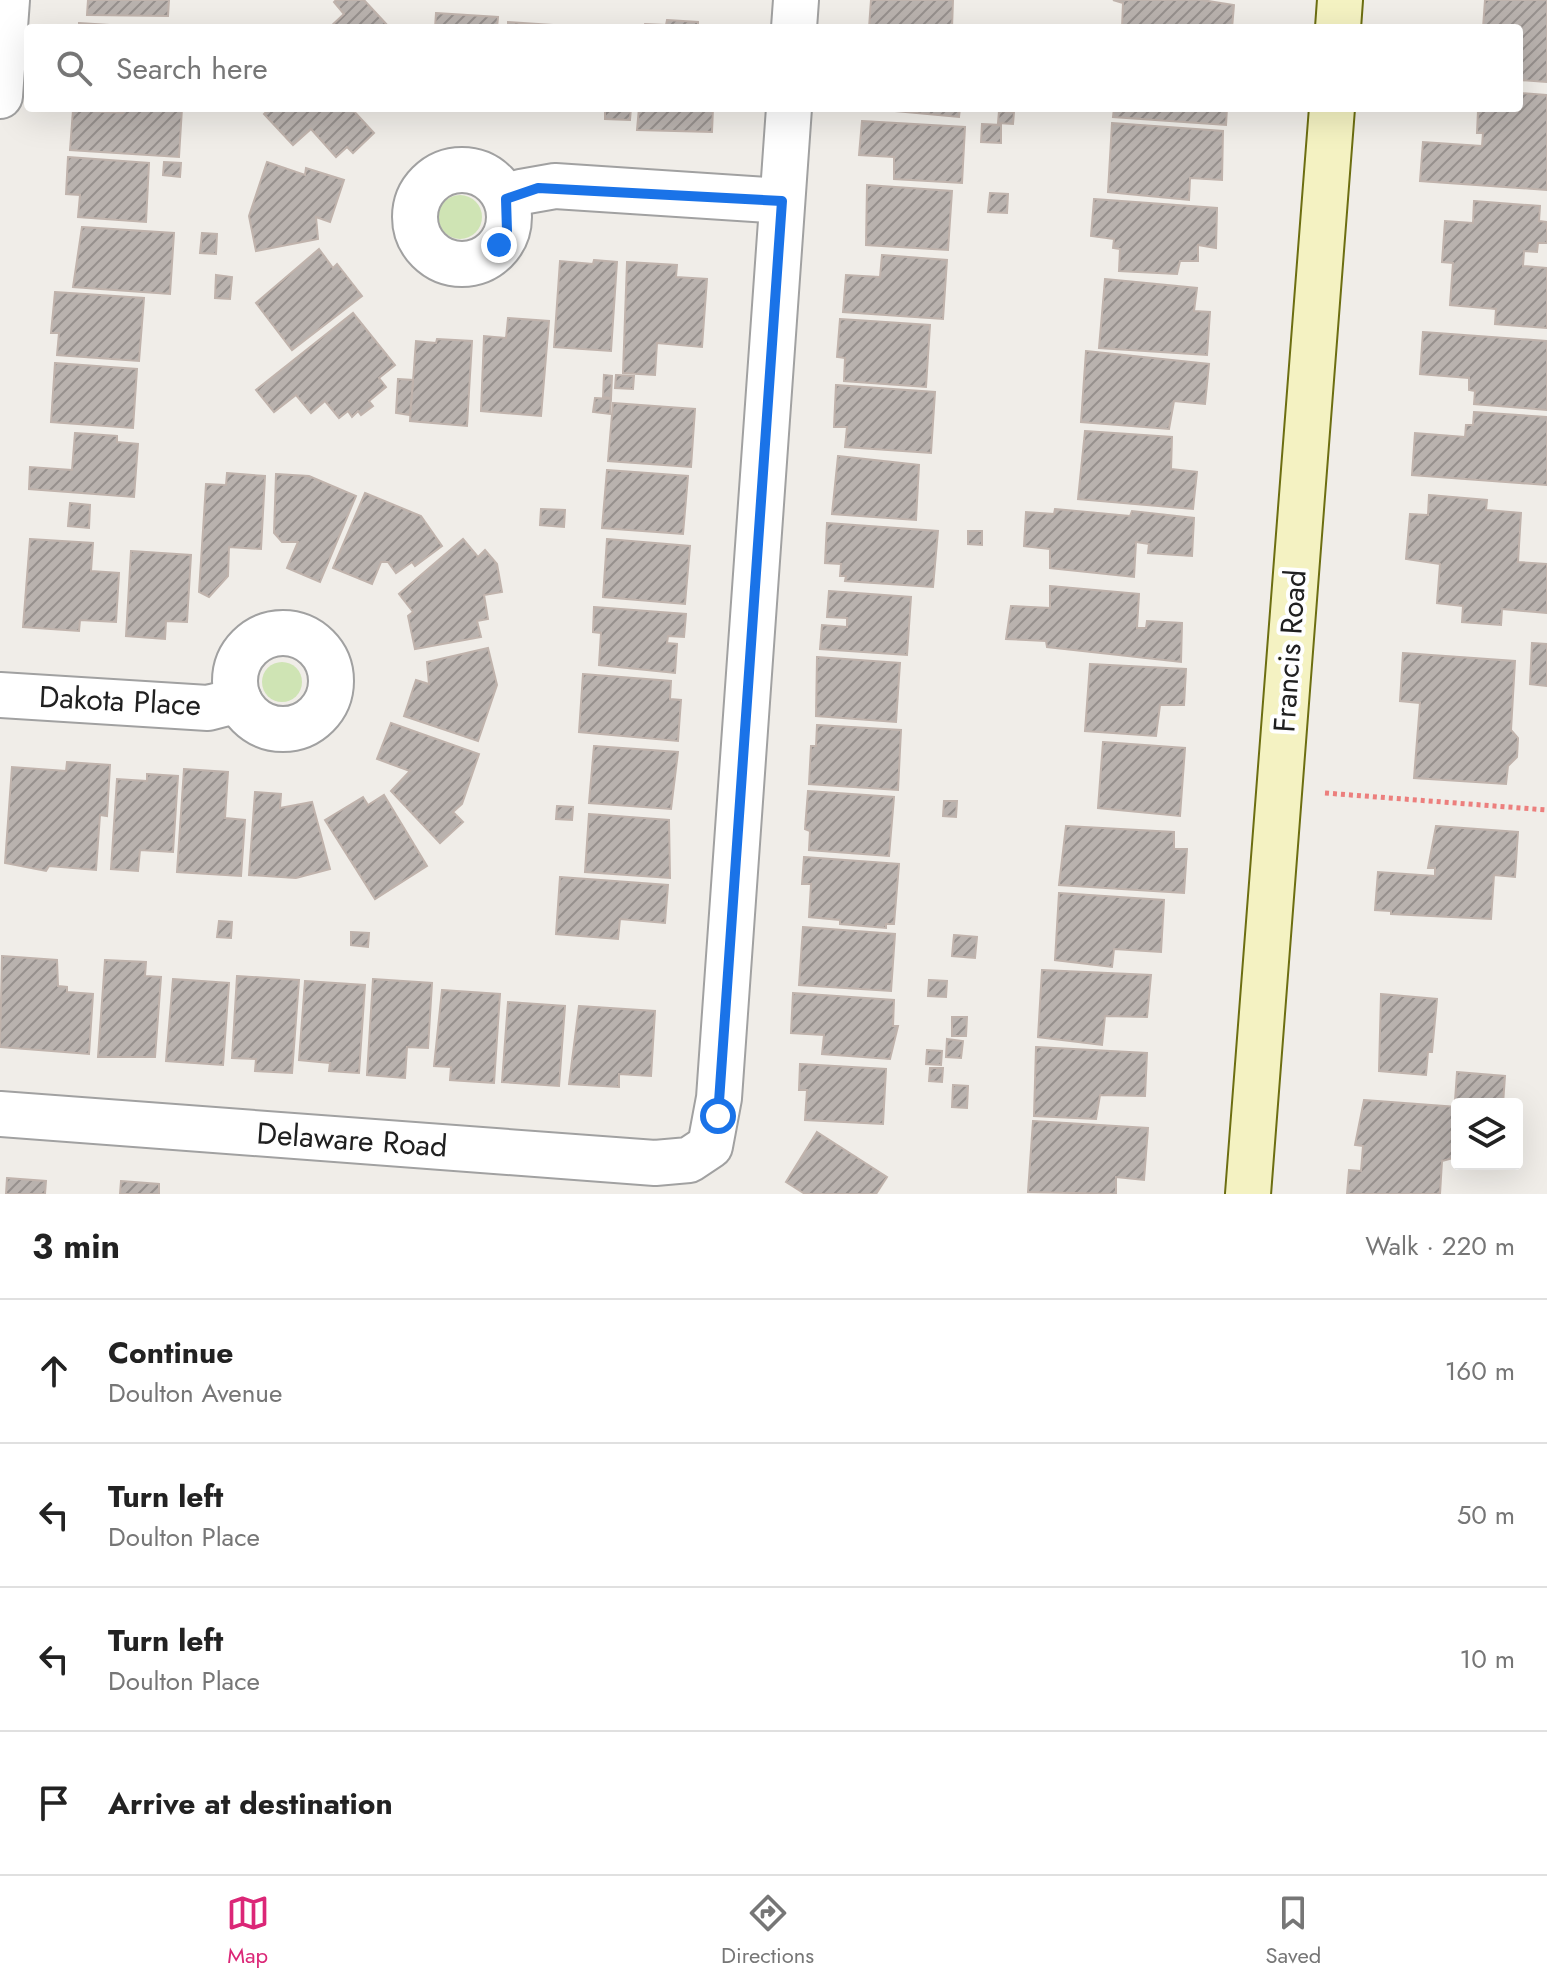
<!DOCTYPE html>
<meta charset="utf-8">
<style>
:root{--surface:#fff;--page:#f6f6f6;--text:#222;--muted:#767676;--line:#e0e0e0;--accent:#db2777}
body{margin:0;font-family:Jost,sans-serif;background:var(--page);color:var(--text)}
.controls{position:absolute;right:24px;bottom:24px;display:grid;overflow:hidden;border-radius:8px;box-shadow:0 8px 32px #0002}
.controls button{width:72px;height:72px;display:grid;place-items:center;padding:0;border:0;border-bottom:2px solid var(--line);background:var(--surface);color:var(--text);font:40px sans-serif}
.stop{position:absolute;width:24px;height:24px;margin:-18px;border:6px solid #1a73e8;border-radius:50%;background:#fff}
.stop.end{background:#1a73e8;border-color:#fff;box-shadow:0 2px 8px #0008}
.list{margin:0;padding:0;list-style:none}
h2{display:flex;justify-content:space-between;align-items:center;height:104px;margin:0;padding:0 32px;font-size:34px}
h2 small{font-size:26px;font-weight:400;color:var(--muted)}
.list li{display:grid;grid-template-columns:52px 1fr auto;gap:24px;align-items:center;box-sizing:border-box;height:144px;padding:0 32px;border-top:2px solid var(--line)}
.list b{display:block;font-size:30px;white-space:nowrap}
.list p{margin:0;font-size:26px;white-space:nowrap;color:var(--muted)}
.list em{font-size:26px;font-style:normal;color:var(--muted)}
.icon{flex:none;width:44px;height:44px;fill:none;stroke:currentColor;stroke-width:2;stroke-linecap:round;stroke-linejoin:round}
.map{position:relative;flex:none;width:1547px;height:1194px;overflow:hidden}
.search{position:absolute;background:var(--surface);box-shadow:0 8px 32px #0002;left:24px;right:24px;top:24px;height:88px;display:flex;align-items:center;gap:20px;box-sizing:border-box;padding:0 28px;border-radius:8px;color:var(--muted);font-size:30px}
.sheet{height:680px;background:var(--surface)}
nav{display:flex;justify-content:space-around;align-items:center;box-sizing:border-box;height:112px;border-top:2px solid var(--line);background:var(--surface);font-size:22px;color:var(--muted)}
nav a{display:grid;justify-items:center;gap:4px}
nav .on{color:var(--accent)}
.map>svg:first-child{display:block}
.grass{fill:#cfe4b4}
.building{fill:url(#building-hatch);stroke:#c0b3ac;stroke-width:2}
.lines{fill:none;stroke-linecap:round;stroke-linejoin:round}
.street-casing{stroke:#a1a1a1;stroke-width:48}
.secondary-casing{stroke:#6c6e11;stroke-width:48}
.path{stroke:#ec7f7d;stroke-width:5;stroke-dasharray:4 4;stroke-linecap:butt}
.street{stroke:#fff;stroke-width:44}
.secondary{stroke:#f4f2c2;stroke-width:44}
.route{stroke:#1a73e8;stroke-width:10}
.labels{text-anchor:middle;stroke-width:8;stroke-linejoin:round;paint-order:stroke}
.street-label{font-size:30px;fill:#202020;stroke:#fff}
</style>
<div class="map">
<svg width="1547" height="1194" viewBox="0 0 1547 1194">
<defs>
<pattern id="building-hatch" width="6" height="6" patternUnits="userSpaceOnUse" patternTransform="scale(2)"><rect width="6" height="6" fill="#b9b2ae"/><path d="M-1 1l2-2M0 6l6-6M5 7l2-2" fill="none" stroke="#96908d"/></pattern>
</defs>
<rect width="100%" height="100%" fill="#f0ede8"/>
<g class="grass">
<circle cx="460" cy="217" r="22"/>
<circle cx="282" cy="682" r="20"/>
</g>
<g class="building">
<path d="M88,0H169L168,16L87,15Z"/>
<path d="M336,0H364L390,28H329L344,14L334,2Z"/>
<path d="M871,0H953L952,28H869Z"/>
<path d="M1113,0H1202L1234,5L1232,28H1122L1123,3Z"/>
<path d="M1485,0H1547V82L1519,80V28H1483Z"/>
<path d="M436,13L498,17L497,28H435Z"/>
<path d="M667,20L698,22V28H703H644L645,24L666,25Z"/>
<path d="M508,22L567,26V28H508Z"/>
<path d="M79,23L156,28H79Z"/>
<path d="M1519,93L1547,95V190L1420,181L1423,142L1482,146L1483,133H1477L1478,111L1519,108Z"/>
<path d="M123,108H182L179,157L70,150L73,110L123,113Z"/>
<path d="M270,108H351L374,133L353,153L347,147L336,157L311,129L293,145L264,114Z"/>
<path d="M605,108H631L630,120L605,119Z"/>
<path d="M639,108H713L712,132L637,130Z"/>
<path d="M862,108H960L959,117Z"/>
<path d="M1114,108H1227L1226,125L1113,117Z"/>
<path d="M999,111L1014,112L1013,124L998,123Z"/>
<path d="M862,121L965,127L962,183L894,179V157L859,155Z"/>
<path d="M1112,123L1223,131L1222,180L1190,178L1189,200L1108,192Z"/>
<path d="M982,124L1001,125V143L981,142Z"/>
<path d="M68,157L149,163L146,222L78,217L80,195L66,194Z"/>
<path d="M164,162L181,163L180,177L163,175Z"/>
<path d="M267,162L305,175L306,168L344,180L330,222L316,217L318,239L256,251L249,216Z"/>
<path d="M867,185L952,191L948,250L866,245Z"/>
<path d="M990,193L1008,194L1007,213L988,212Z"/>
<path d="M1094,199L1217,208L1216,248L1198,245V261H1180L1177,274L1119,271L1120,249L1113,248L1114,239L1091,236Z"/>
<path d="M1474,201L1540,206L1539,221L1547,222V243H1538L1537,252L1524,251L1523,266L1547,268V328L1495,324L1496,309L1450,305L1453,263L1442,262L1445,221L1473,223Z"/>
<path d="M82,227L174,233L170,294L73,287Z"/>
<path d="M202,233L217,234L216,254L200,253Z"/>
<path d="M319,249L333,268L337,264L362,296L292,350L256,303Z"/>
<path d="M882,255L947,260L943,319L843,312L846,275L880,277Z"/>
<path d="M594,260L617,262L611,351L554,347L560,261L593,264Z"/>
<path d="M627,262L677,265L676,277L707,279L702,347L657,343L655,375L623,373Z"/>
<path d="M216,275L232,277L230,299L215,298Z"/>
<path d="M1105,279L1197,288L1194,311L1210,312L1207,355L1099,348Z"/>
<path d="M55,292L144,298L139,361L57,355L59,333H51Z"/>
<path d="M353,313L395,365L379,378L386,387L369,401L373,406L361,415L358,411L352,417L348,411L339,418L325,401L311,413L296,395L274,412L256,390Z"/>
<path d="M508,318L549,321L541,416L481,411L484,336L506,338Z"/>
<path d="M840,319L930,325L926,387L844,381L845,358L837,357Z"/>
<path d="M1423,332L1547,341V410L1474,404L1475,391L1469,390V378L1420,374Z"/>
<path d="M437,339L472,341L467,426L410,421L416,341L436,343Z"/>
<path d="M1086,351L1209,364L1205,404L1174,401L1169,429L1081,422Z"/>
<path d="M55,363L137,369L133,428L51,422Z"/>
<path d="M604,375L612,376L611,398L603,397Z"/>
<path d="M616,375L634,376L633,389L615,388Z"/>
<path d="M398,379L413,380L410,415L396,413Z"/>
<path d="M836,385L935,392L931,453L845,447L847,427H834Z"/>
<path d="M595,398L611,399L610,414L593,412Z"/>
<path d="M613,403L695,409L691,467L608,461Z"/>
<path d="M1474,412L1547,417V485L1412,475L1415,433L1465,437L1466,425H1473Z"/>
<path d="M1085,431L1172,437L1171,469L1197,472L1193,509L1078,499Z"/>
<path d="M75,433L117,436V442L138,444L134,497L29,489L30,467L72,470Z"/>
<path d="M838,456L919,465L916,520L832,514Z"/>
<path d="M607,470L688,476L683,534L602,528Z"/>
<path d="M227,473L265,476L261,549L229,547L228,576L209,597L199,592L206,484L226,485Z"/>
<path d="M276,474L309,476L356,496L320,582L287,568L298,542H282L274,533Z"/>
<path d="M365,493L421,516L442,546L415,566L412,562L396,573L388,562H381L372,584L333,568Z"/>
<path d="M1429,495L1487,500L1486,510L1521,513L1518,562L1547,564V613L1502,609L1501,625L1462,622L1463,606L1437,603L1440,564L1406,559L1410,514L1428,515Z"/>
<path d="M70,503L90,505L89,528L68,526Z"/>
<path d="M541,509L565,510L564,527L540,525Z"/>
<path d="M1055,509L1130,516L1132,511L1194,518L1192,556L1148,553L1149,544L1136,542L1134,577L1050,568V549L1024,546L1026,512L1054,514Z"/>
<path d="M827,523L938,531L933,587L845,581L846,576H840L841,564L825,563Z"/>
<path d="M968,531H982V545L968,544Z"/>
<path d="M30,539L93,543L91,571L119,573L116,622L80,620L79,631L23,627Z"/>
<path d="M463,539L478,557L485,550L497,564L502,592L484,595L488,619L477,621L481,637L415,649L408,616L413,612L399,594Z"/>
<path d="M607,539L690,546L685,604L603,597Z"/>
<path d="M131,551L191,555L187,622L166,621L165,639L126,636Z"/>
<path d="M1050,586L1139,594L1137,628H1146L1147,621L1182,623L1181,662L1047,647L1046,641L1006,639L1011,606L1050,608Z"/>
<path d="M829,591L911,597L907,655L820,649L822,625L847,627V618L827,617Z"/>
<path d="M594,607L686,614L684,637L668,636L667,643L677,644L675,673L599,665L601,633L593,632Z"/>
<path d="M1532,643L1547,644V686L1530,684Z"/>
<path d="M488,648L497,685L478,741L404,716L416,680L429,684L427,662Z"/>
<path d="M1403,653L1515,661L1511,730L1518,738L1517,757L1508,766L1506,784L1414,778L1420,703L1400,701Z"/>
<path d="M817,657L900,663L896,722L816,716Z"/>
<path d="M1090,664L1186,669L1184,705H1160L1156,736L1085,731Z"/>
<path d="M583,674L671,681L670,699L681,700L678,741L579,732Z"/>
<path d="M391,723L479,754L462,804L453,812L463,822L440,843L391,791L410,771L377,759Z"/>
<path d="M817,725L901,730L898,790L809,784L811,746H816Z"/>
<path d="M1103,742L1185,748L1180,816L1098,808Z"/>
<path d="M594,746L678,752L671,809L589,803Z"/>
<path d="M67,762L110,765L107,816L100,815L96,870L49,866L46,871L5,863L12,767L66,771Z"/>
<path d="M184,769L228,772L225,818L245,820L241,876L177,872Z"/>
<path d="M147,774L178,776L173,852L140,850L138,871L111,869L117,779L147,781Z"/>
<path d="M808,791L894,797L889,856L809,850L810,831L805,829Z"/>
<path d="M255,792L281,794L280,808L312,802L330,869L296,878L249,875Z"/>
<path d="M384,795L427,866L375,899L325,820L363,797L368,805Z"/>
<path d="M944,801H957L956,817L943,816Z"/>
<path d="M557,806L573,807L572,820L556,819Z"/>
<path d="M589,814L669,820L670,878L585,872Z"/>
<path d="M1066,826L1174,832V849H1187L1184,893L1059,885Z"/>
<path d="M1436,826L1518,832L1515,877L1494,875L1491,919L1391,914V911L1375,910L1378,872L1435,876V868H1428Z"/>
<path d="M804,857L899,864L894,924H886V928L840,924V920L809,917L811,884H802Z"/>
<path d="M560,877L668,885L665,923L620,919L618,939L556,934Z"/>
<path d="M1059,893L1164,900L1161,952L1114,949L1112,967L1055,960Z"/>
<path d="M219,921L232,922L231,938L217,937Z"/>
<path d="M803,927L895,934L891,991L799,985Z"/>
<path d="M351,932L369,933L368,947L351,945Z"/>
<path d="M954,935L977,937L975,958L952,956Z"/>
<path d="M2,956L57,960L58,986L67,987V992L93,994L89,1054L0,1047Z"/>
<path d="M105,960L146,962L145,976L161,977L155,1057H98Z"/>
<path d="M1042,970L1151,975L1147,1017L1105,1016L1102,1045L1038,1037Z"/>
<path d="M237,976L299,980L292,1073L255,1071L256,1059L232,1058Z"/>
<path d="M173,979L229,983L223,1065L166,1061Z"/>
<path d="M373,979L432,983L428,1048L407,1047L405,1078L367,1075Z"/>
<path d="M929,980L947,981L946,997L928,996Z"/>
<path d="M305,981L365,985L359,1073L329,1071L330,1063L299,1060Z"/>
<path d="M442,990L500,994L494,1083L450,1080L451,1067L434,1066Z"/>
<path d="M793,993L894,1000L893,1026H898L890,1059L822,1054L824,1035L791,1033Z"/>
<path d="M1381,994L1437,999L1432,1052H1428L1426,1075L1379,1071Z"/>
<path d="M508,1002L565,1006L559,1086L502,1082Z"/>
<path d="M579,1006L655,1011L651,1076L619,1074V1087L569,1084Z"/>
<path d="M952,1017H967L966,1036H952Z"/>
<path d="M947,1039L963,1041L961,1058L946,1057Z"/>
<path d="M1036,1047L1147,1053L1145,1096L1100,1095L1096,1119L1034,1116Z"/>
<path d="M927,1050L942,1051L941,1065L926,1064Z"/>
<path d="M800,1064L886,1069L883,1124L805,1120L807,1090H799Z"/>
<path d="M930,1068H943L942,1082L929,1081Z"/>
<path d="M1457,1072L1505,1076L1503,1104L1455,1101Z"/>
<path d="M953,1085L968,1086L967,1108L952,1107Z"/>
<path d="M1364,1100L1457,1107V1157L1442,1161L1440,1194H1347L1349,1170L1361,1171L1363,1146L1355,1145Z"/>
<path d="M1033,1121L1148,1128L1144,1180L1116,1177V1194L1028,1192Z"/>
<path d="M817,1132L887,1177L876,1194H805L786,1182Z"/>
<path d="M7,1178L46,1181L45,1194H6Z"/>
<path d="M121,1181L159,1184V1194H120Z"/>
</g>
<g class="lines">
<g class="street-casing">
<g id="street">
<path d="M794,28L796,0"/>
<path d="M0,96L7,0"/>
<circle cx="462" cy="217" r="47"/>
<path d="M506,199L521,192L555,186L782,201"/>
<circle cx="283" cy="681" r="48"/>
<path d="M0,695L208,708L239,700"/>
<path d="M0,1114L655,1163L689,1160L710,1146L719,1098L789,108"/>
</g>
</g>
<g class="secondary-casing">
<g id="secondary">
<path d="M1338,28L1340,0"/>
<path d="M1248,1194L1332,108"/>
</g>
</g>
<path class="path" d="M1325,793L1547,810"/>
<use href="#street" class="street"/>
<use href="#secondary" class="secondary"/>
</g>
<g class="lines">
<path class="route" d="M499,245L507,231L506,199L538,188L782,201L718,1116"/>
</g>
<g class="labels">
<g class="street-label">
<text transform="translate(1290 651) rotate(-86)" y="10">Francis Road</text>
<text transform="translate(120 701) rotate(3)" y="10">Dakota Place</text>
<text transform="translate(352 1140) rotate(4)" y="10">Delaware Road</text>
</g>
</g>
</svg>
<div class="controls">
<button><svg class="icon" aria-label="layers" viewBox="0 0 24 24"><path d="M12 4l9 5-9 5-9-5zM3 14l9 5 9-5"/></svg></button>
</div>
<div class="stop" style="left:718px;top:1116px"></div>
<div class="stop end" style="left:499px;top:245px"></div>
<div class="search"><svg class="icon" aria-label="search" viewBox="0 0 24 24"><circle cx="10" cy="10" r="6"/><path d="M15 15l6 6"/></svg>Search here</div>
</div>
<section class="sheet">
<h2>3 min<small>Walk · 220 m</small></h2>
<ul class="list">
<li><svg class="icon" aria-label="ahead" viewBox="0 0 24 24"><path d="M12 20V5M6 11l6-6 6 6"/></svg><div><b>Continue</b><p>Doulton Avenue</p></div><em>160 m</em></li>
<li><svg class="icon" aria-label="left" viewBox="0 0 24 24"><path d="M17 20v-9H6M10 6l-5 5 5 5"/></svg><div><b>Turn left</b><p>Doulton Place</p></div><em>50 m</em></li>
<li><svg class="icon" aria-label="left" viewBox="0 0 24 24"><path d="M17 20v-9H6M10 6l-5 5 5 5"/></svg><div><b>Turn left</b><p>Doulton Place</p></div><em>10 m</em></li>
<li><svg class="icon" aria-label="arrive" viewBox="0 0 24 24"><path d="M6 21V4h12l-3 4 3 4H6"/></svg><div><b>Arrive at destination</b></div></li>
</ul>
</section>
<nav>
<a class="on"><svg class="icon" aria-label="map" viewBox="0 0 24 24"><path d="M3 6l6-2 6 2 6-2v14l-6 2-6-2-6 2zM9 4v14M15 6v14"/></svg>Map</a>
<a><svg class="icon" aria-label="directions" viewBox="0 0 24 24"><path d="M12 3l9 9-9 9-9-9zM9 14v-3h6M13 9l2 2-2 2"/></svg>Directions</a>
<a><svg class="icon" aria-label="saved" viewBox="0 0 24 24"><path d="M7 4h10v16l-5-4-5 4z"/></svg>Saved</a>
</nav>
